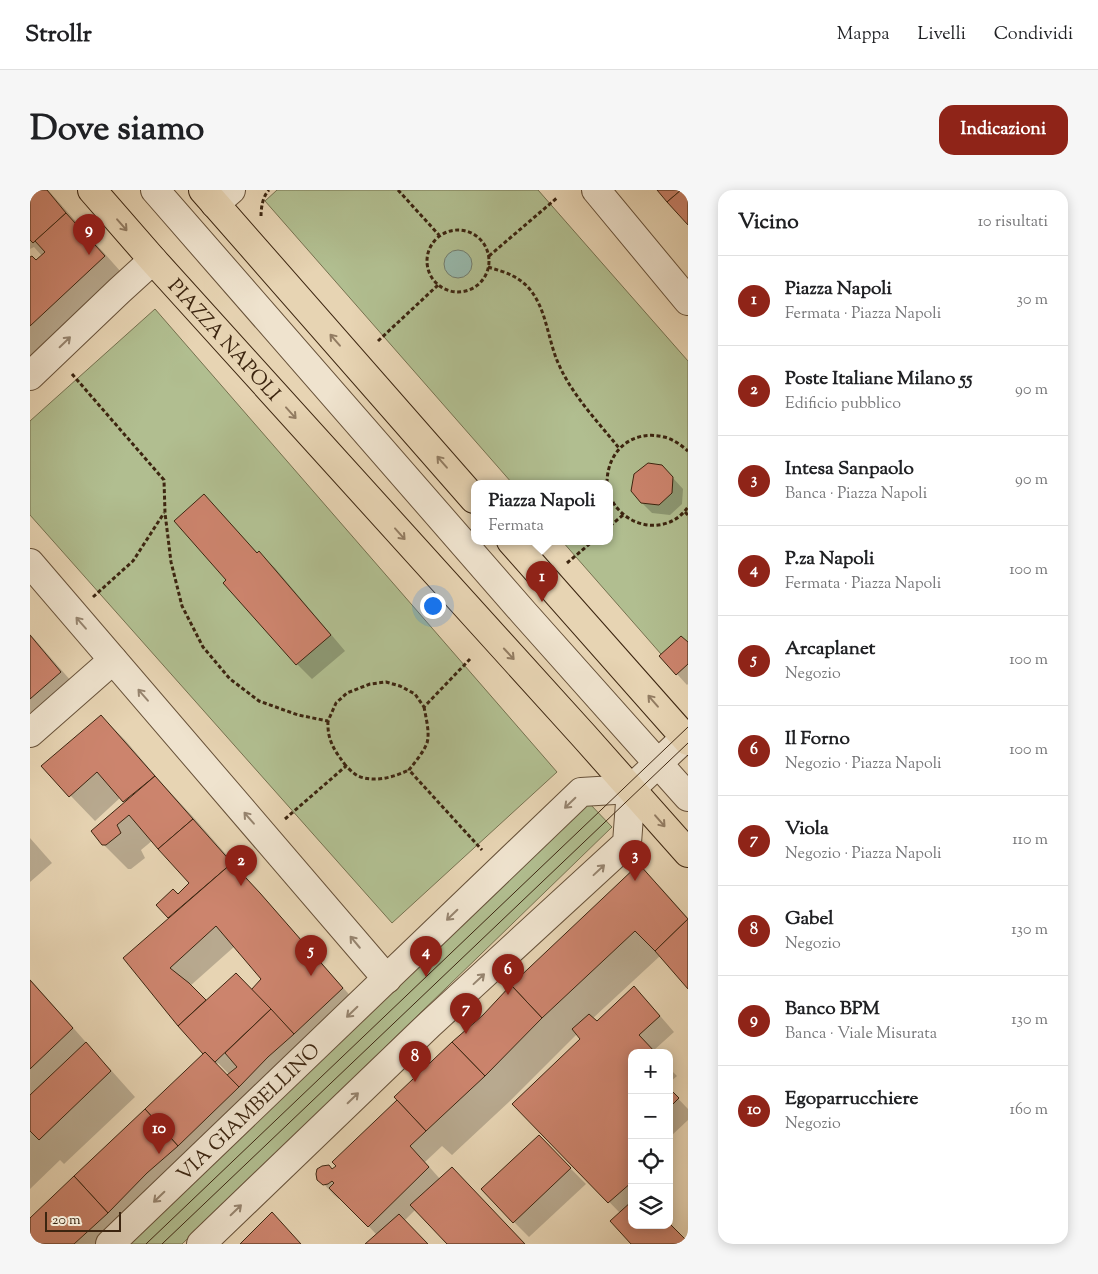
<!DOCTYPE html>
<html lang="it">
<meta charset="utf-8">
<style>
:root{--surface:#fff;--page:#f6f6f6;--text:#202124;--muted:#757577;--line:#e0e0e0;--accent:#8f2418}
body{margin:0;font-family:"Sorts Mill Goudy",serif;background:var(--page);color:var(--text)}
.controls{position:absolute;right:15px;bottom:15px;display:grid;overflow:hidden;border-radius:10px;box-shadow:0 2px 12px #0003}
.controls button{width:45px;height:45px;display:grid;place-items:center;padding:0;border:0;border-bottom:1px solid var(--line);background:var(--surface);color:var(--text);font:25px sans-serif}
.scale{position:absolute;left:15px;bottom:12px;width:76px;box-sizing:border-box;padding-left:5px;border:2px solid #3c2510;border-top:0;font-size:14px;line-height:18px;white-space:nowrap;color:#3c2510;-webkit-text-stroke:4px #efe3ce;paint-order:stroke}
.you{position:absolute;left:402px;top:415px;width:18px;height:18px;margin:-12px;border:4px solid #fff;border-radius:50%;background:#1a73e8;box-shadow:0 0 0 8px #1a73e833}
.badge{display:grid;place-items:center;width:32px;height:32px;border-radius:50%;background:var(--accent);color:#fff;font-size:16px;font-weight:700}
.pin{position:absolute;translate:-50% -41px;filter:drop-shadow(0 1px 2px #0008)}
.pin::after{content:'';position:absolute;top:26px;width:18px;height:15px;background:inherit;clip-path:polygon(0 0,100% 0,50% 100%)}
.popup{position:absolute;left:441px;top:290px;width:142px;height:65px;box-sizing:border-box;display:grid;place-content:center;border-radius:10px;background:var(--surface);filter:drop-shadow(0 1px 4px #0005);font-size:16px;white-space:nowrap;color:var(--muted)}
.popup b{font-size:19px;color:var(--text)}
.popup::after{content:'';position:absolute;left:50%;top:100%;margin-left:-10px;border:10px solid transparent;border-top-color:var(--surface)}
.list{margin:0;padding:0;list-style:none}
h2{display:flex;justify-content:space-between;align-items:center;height:65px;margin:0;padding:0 20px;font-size:21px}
h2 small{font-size:16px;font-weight:400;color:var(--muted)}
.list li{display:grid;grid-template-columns:32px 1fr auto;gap:15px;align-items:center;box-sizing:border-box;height:90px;padding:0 20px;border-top:1px solid var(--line)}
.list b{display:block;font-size:19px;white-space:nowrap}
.list p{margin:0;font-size:16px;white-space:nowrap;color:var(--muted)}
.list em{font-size:16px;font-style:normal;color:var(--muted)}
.icon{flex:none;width:28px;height:28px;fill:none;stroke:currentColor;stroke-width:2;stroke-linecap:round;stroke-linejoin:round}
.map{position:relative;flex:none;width:658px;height:1054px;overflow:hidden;border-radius:15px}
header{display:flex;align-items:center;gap:30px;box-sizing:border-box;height:70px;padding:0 25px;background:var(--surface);border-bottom:1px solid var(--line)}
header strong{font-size:24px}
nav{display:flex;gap:28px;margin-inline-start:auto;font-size:18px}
.intro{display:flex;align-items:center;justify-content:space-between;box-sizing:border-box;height:120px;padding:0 30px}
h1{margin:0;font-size:35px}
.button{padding:12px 22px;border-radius:15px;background:var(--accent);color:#fff;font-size:18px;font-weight:700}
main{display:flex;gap:30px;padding:0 30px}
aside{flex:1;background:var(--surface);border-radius:15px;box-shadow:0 2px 12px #0003}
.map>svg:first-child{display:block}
.green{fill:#b1be90;stroke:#767250}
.water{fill:#97b8ab;stroke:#737d6d}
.shadow{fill:#0003;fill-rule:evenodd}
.building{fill:#cc846d;stroke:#3c2510}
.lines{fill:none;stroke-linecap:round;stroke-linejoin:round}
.minor-casing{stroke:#675139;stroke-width:30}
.major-casing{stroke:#3c2510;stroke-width:30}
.path{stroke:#3c2510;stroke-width:3;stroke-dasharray:4 2.5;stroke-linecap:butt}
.minor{stroke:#efe3ce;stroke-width:28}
.major{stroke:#e7d4b3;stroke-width:28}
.tram{stroke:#3c2510;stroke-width:1}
.oneway{stroke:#927c62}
.oneway2{stroke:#96846f}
.labels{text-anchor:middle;stroke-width:4;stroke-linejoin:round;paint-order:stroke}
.street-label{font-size:20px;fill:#3c2510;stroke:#efe3ce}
</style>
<header>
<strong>Strollr</strong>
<nav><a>Mappa</a><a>Livelli</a><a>Condividi</a></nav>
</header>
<div class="intro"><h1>Dove siamo</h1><a class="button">Indicazioni</a></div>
<main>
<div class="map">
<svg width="658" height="1054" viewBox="0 0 658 1054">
<rect width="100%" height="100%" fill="#e7d4b3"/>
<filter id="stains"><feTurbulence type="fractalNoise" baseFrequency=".004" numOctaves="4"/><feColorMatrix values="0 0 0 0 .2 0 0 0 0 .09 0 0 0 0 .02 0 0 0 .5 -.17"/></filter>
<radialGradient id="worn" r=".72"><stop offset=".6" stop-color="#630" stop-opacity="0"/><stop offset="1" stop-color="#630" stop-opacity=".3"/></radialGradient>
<g class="green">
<path d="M247,0H508L658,171V467L645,480L532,351H580V293H482L235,11Z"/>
<path d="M125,119L527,582L362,733L0,325V231Z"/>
<path d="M559,613L582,637L152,1054H98Z"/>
</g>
<circle class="water" cx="428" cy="74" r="14"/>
<g class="shadow">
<path d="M0,0H18L99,91L0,183V69L6,71L12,66L4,57L0,59Z"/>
<path d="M642,287L653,299L652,314L640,325L622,323L611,312Z"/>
<path d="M174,305L189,321L228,364L229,363L245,378L315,461L282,489L267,474L197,389Z"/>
<path d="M0,444L55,507L18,540L0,522Z"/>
<path d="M658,454V494L657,495L647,484Z"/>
<path d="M71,526L96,551L129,590L165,629L331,818L96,1054H0V1030L175,864L149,835L95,768L140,729L128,715L148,706L161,694L123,650L111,660L115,668L101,679H98L73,654L95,612L91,607L65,631L13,577ZM205,756L233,789L222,801L176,812L160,796ZM188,873L200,885L198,886L186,875Z"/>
<path d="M0,648L22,673L0,692Z"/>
<path d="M609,676L634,701L658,728V798L630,766L562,829L567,833L604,798L619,813L644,842L623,861L602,863V1035L658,1054H602L590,1023L484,914L551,849L547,844L480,911L422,965L412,956L395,972L410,989L494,1054H419L386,1019L374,1031L397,1054H337L347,1045L312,1009H309L304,1005L289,989L302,980L454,826Z"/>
<path d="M0,789L61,858L60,859L80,879L105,907L34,974L30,970L0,999Z"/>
<path d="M639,878L647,886L639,893Z"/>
<path d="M639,899L658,919V930L639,948Z"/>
<path d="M509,947L556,994L499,1047L484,1032Z"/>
</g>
<g class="building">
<path d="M0,0H17L36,23L3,53L0,50Z"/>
<path d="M627,0H651L637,12Z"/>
<path d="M651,0H658V35L637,12Z"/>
<path d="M36,23L75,66L0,136V67L2,66L6,70L15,62L5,51Z"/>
<path d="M618,273L632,275L643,287L642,303L629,315L611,313L601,301L604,284Z"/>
<path d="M174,304L227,363L229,361L301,445L266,475L193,393L196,390L144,331Z"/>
<path d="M0,445L31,482L0,509Z"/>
<path d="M651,446L658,452V474L646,485L629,466Z"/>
<path d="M71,525L125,586L93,612L67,582L39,607L11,576Z"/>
<path d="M125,586L163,629L128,659L99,625L87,635L91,643L76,655H72L61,641Z"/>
<path d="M163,629L202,673L138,728L126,715L143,699L148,704L159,693L128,659Z"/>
<path d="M202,673L230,703L313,798L264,844L221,800L231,789L186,736L140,778L159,793L176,810L148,836L93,768Z"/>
<path d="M609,674L658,729L625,761L605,741L512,828L481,795Z"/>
<path d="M658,729V799L625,761Z"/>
<path d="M206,783L241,819L185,872L175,862L173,864L148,836Z"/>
<path d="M0,790L43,838L0,879Z"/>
<path d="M481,795L512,828L455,886L422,852L453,825Z"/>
<path d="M604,796L630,826L609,845L626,863H602V992L578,1013L482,914L550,849L542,839L559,824L567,831Z"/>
<path d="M241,819L264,844L238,867L209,897L197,885L207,877L195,863Z"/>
<path d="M56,852L81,881L9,950L0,941V905Z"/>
<path d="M422,852L455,886L396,941L364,907Z"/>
<path d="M175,862L209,897L148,956L115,919Z"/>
<path d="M639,898L649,908L639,918Z"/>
<path d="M367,910L396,941L380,956L399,977L338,1037L299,998L304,993L302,991L298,994L293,995L287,990L286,984L287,979L292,976L299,975L302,979L306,976L302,972Z"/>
<path d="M115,919L148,956L117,983L78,1023L44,986Z"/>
<path d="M509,945L541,978L483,1033L451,999Z"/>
<path d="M422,977L495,1054H417L380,1015Z"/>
<path d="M44,986L78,1023L44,1054H0V1028Z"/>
<path d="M602,1011V1035H639V1033L658,1052V1054H601L580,1031Z"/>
<path d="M242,1022L271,1054H210Z"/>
<path d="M369,1024L398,1054H335Z"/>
</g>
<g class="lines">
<g class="minor-casing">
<g id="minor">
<path d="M125,0L493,422L658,607"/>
<path d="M566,0L658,111"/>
<path d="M185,14L201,0"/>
<path d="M0,186L89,101L123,70"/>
<path d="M0,373L357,789"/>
<path d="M0,543L83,470"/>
<path id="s1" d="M80,1054L551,602L601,599L658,545"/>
<path d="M171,1054L400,834L597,653L601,599"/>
</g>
</g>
<g class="major-casing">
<g id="major">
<path id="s2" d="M62,0L123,70L554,546L658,663"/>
<path d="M173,0L444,309"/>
<path d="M481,351L658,551"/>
</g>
</g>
<g class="path">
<path d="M368,0L409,45"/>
<path d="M231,26C231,17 233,6 239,0"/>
<circle cx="428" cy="71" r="31"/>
<path d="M459,66L528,7"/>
<path d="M458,77C467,80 476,82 483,86C517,103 515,145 529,175C543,206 568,232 589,258"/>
<path d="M348,151L408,95"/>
<path d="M42,184L134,290L135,323L141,372L152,416L173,457L200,489L229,511L268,525L298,531L306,513L317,503L340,494L356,492L370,496L385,504L394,517L440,469"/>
<path d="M577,293C577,261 602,239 634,247C643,249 651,255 658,261"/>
<path d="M580,306C593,338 637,347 658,317"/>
<path d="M655,322L658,325"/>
<path d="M580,336L593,325"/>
<path d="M537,373L563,351"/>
<path d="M63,407L103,371L134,323"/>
<path d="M394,517C396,528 400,543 397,553C393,563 385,572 379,580L452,660"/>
<path d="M298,531C297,551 305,561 316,576"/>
<path d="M255,629L316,576C319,579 324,584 328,586C345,593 364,587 379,580"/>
</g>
<use href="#minor" class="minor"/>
<use href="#major" class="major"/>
<g class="tram">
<path d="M116,1054L658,537"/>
<path d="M132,1054L658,553"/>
</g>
</g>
<defs><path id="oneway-shaft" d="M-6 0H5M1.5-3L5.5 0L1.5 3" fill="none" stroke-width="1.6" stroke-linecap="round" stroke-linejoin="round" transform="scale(1.25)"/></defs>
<g class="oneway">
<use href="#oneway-shaft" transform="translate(92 35) rotate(49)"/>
<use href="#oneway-shaft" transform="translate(305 150) rotate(-131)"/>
<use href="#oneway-shaft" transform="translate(261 223) rotate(48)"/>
<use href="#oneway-shaft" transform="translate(412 272) rotate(-131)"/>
<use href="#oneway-shaft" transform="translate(370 344) rotate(48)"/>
<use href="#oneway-shaft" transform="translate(479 464) rotate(47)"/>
<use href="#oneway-shaft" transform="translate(623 511) rotate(-131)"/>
<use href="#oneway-shaft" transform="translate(630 631) rotate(49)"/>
</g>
<g class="oneway2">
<use href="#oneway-shaft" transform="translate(35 152) rotate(-44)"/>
<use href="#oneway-shaft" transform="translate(51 433) rotate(-131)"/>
<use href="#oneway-shaft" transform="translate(113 505) rotate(-131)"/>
<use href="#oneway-shaft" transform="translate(540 613) rotate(136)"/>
<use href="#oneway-shaft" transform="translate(219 628) rotate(-131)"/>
<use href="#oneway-shaft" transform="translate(569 680) rotate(-43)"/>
<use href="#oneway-shaft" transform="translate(422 725) rotate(136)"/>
<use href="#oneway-shaft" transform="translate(325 752) rotate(-130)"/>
<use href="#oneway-shaft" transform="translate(449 789) rotate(-43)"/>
<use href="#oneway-shaft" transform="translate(322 822) rotate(136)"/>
<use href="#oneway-shaft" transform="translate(323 908) rotate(-44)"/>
<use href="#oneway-shaft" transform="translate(129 1007) rotate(136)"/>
<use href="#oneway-shaft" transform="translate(206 1020) rotate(-44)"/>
</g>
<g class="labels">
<g class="street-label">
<text dy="7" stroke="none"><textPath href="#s2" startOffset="200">PIAZZA NAPOLI</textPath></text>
<text dy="7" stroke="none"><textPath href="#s1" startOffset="191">VIA GIAMBELLINO</textPath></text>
</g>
</g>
<rect width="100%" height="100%" filter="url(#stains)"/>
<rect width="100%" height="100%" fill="url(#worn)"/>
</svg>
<div class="controls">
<button>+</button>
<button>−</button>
<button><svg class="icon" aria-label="locate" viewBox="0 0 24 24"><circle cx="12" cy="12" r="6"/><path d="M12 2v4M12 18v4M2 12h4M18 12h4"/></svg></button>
<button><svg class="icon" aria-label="layers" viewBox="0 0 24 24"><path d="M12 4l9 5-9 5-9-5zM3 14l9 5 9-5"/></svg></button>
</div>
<div class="scale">20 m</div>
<div class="you"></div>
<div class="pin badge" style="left:512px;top:412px">1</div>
<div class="popup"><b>Piazza Napoli</b>Fermata</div>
<div class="pin badge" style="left:211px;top:696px">2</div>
<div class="pin badge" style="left:605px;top:691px">3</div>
<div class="pin badge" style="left:396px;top:787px">4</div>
<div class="pin badge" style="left:281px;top:786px">5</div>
<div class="pin badge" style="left:478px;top:805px">6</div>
<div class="pin badge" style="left:436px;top:844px">7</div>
<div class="pin badge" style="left:385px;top:892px">8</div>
<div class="pin badge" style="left:59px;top:65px">9</div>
<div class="pin badge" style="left:129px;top:964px">10</div>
</div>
<aside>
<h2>Vicino<small>10 risultati</small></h2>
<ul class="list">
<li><span class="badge">1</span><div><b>Piazza Napoli</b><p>Fermata · Piazza Napoli</p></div><em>30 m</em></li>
<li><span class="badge">2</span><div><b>Poste Italiane Milano 55</b><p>Edificio pubblico</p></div><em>90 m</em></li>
<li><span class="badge">3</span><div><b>Intesa Sanpaolo</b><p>Banca · Piazza Napoli</p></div><em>90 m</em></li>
<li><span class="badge">4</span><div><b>P.za Napoli</b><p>Fermata · Piazza Napoli</p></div><em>100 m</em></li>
<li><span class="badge">5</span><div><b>Arcaplanet</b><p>Negozio</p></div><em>100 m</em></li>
<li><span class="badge">6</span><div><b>Il Forno</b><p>Negozio · Piazza Napoli</p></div><em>100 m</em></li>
<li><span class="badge">7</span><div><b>Viola</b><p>Negozio · Piazza Napoli</p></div><em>110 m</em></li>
<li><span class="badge">8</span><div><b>Gabel</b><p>Negozio</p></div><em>130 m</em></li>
<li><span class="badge">9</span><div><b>Banco BPM</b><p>Banca · Viale Misurata</p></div><em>130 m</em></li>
<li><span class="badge">10</span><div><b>Egoparrucchiere</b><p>Negozio</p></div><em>160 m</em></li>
</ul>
</aside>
</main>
